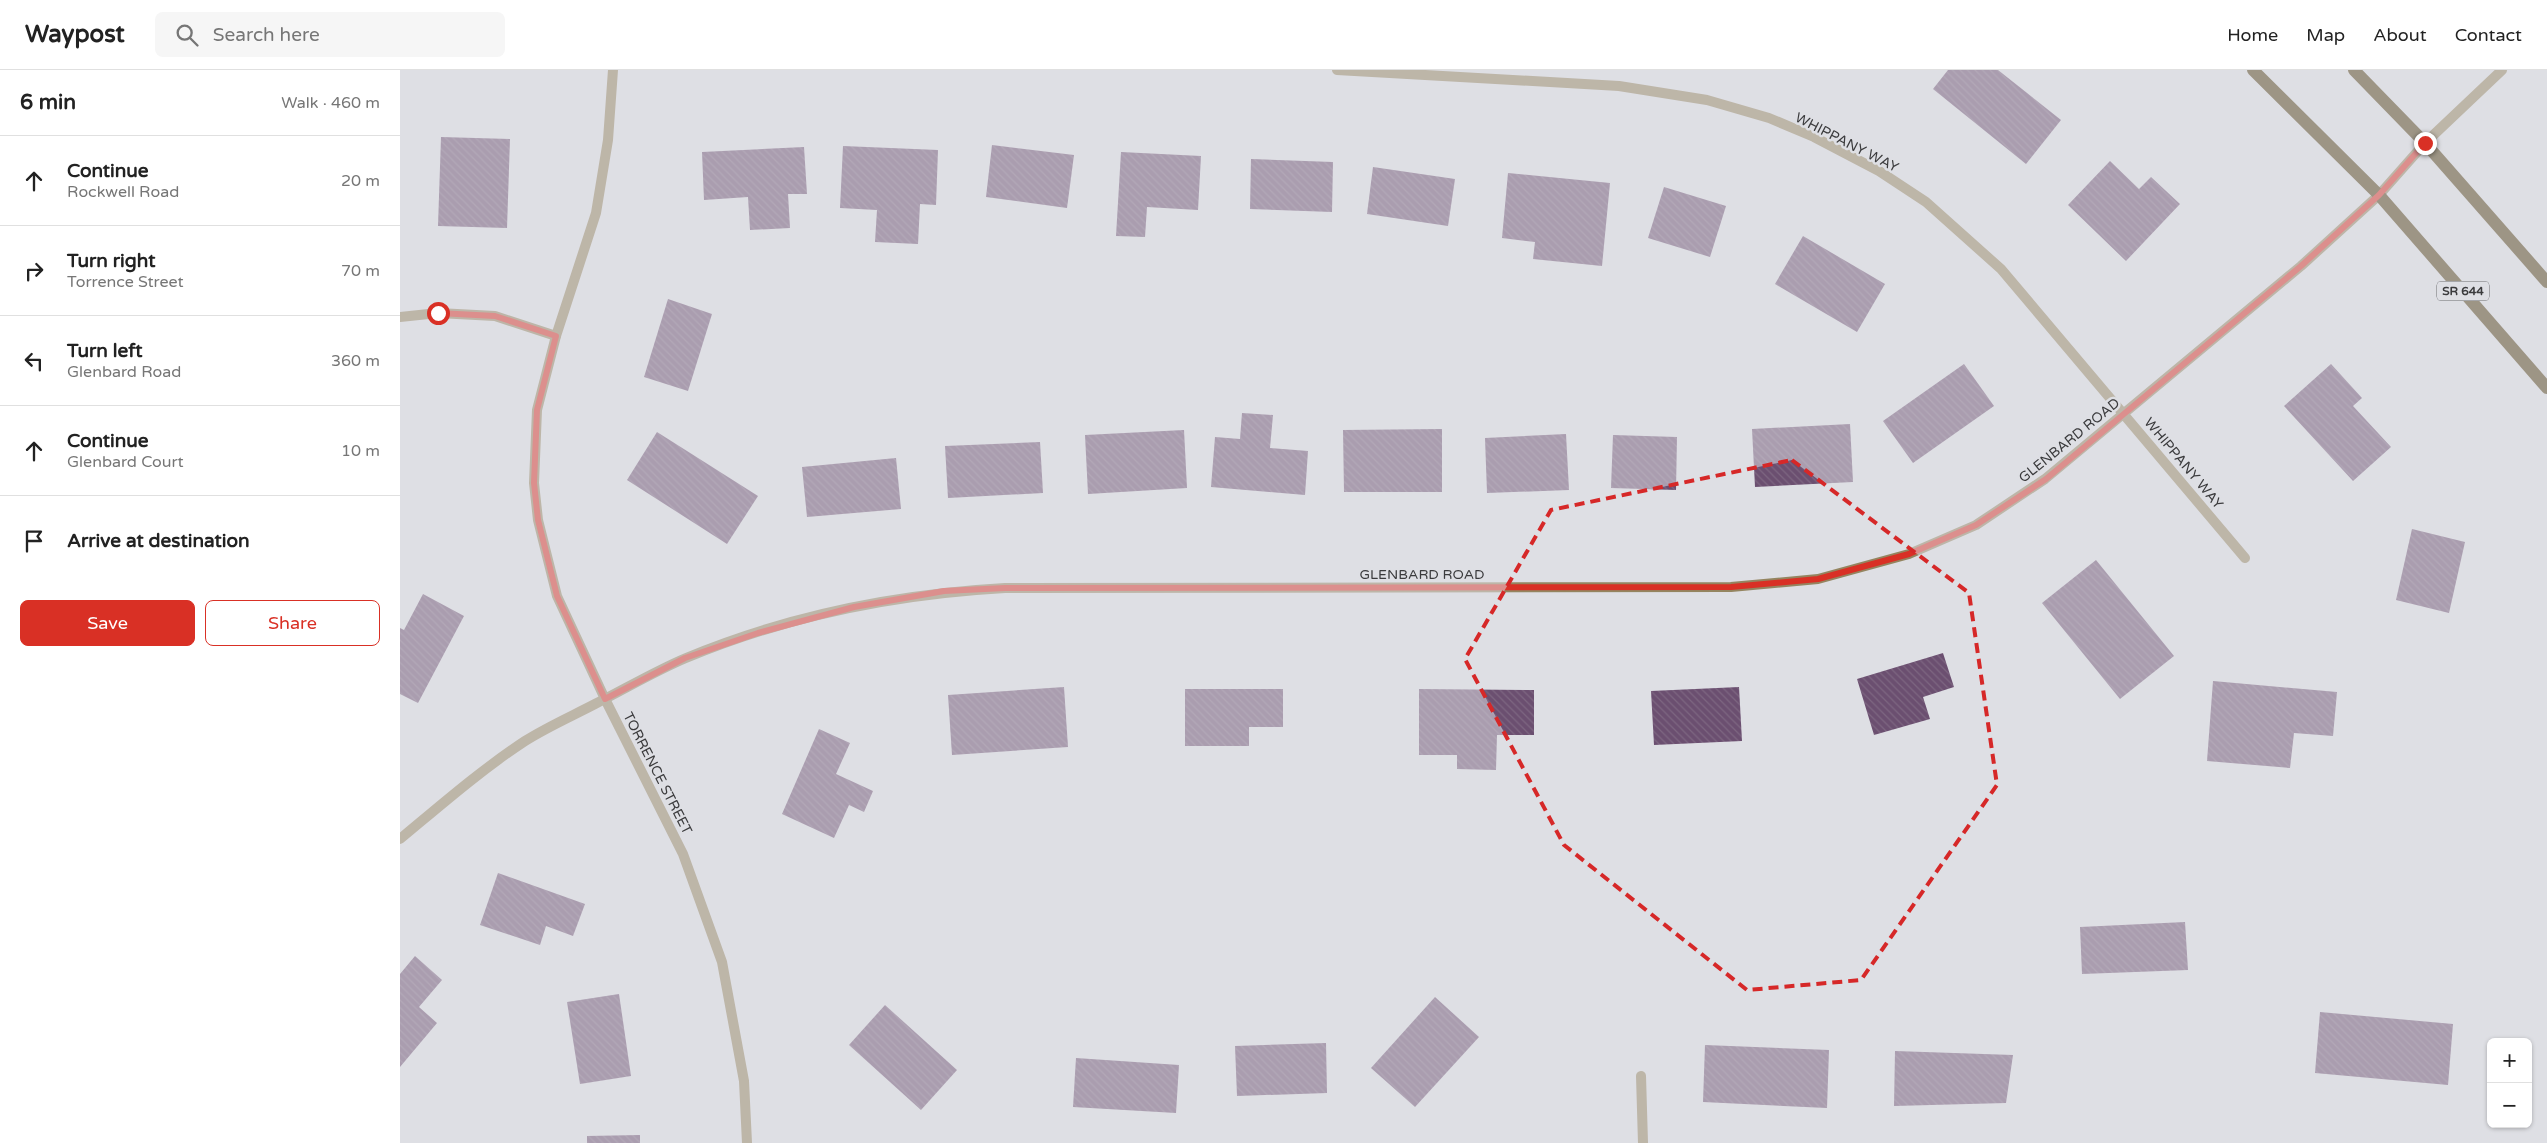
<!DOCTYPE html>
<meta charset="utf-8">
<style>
:root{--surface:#fff;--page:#f6f6f6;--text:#222;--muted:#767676;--line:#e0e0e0;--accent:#d93025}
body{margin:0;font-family:"Varela Round",sans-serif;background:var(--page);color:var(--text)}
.controls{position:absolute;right:15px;bottom:15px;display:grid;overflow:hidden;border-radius:8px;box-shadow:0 1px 4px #0004}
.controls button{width:45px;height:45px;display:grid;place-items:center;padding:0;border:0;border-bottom:1px solid var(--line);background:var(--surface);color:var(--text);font:25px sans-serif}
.stop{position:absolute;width:15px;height:15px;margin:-11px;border:4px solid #d93025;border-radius:50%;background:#fff}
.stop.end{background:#d93025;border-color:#fff;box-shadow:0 1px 5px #0008}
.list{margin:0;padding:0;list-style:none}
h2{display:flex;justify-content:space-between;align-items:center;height:65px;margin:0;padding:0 20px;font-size:21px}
h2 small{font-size:16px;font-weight:400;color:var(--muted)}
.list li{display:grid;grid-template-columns:32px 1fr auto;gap:15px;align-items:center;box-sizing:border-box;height:90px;padding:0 20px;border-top:1px solid var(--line)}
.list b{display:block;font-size:19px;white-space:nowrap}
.list p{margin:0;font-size:16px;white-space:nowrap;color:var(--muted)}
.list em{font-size:16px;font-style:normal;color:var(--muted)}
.actions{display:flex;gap:10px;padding:15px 20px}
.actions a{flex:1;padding:11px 0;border:1px solid var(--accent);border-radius:8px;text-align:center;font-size:18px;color:var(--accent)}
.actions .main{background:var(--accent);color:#fff}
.icon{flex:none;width:28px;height:28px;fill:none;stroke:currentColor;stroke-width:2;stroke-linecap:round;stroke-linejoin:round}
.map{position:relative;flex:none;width:2147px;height:1073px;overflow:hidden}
header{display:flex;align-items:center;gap:30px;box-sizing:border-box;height:70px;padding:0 25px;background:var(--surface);border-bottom:1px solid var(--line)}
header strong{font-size:24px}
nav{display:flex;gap:28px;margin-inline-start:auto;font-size:18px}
.search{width:350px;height:45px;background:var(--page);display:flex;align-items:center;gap:12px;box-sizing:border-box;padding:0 18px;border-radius:8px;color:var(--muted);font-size:19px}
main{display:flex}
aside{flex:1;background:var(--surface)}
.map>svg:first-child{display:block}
.building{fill:url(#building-back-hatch)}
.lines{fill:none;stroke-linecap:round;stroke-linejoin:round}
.street{stroke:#948560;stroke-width:10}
.primary{stroke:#4e3d13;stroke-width:12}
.route{stroke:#d93025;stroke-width:6}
.marked{fill:none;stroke:#d62828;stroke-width:4;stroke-dasharray:10 6;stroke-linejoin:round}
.labels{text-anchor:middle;stroke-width:5;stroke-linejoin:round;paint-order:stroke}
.shield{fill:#dedfe4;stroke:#6c6c6f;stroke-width:1}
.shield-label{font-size:12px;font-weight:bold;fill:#3b3b3d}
.street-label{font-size:14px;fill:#3b3b3d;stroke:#dedfe4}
</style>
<header>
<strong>Waypost</strong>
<div class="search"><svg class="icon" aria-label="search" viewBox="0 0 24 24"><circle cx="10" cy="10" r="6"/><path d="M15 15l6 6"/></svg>Search here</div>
<nav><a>Home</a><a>Map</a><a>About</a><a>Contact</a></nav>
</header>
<main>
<aside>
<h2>6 min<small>Walk · 460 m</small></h2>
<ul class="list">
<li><svg class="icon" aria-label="ahead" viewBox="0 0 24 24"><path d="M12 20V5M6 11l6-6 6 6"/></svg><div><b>Continue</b><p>Rockwell Road</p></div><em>20 m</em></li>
<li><svg class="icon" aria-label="right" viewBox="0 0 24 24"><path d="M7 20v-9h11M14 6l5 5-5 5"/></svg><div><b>Turn right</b><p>Torrence Street</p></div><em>70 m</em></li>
<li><svg class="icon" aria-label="left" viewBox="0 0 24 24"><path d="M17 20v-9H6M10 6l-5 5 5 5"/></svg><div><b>Turn left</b><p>Glenbard Road</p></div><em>360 m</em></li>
<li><svg class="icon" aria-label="ahead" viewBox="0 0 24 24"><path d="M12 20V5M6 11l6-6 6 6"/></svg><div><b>Continue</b><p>Glenbard Court</p></div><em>10 m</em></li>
<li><svg class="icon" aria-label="arrive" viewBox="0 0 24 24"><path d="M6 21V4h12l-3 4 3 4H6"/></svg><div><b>Arrive at destination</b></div></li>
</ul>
<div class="actions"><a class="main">Save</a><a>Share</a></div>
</aside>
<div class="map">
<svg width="2147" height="1073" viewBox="0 0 2147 1073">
<defs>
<pattern id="building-back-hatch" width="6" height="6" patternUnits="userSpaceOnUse" patternTransform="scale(1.25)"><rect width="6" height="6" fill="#6b4f70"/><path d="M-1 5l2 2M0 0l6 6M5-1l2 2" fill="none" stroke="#7d6681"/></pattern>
</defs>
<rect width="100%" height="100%" fill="#dedfe4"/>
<g class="building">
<path d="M1548,0H1598L1661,50L1626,94L1533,19Z"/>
<path d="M41,67L110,69L107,158L38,156Z"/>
<path d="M592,75L674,85L667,138L586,127Z"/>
<path d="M443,76L538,80L536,135L520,134L518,174L475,172L477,140L440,138Z"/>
<path d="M404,77L407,124H388L390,158L350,160L348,127L304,130L302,82Z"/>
<path d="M721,82L801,86L798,140L747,137L745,167L716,166Z"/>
<path d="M851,89L933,92L932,142L850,139Z"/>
<path d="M1710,91L1739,119L1751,107L1780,134L1726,191L1668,135Z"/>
<path d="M973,97L1055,109L1048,156L967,144Z"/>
<path d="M1108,103L1210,113L1202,196L1133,189L1135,172L1102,168Z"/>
<path d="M1264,117L1326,136L1310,187L1248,168Z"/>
<path d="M1403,166L1485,214L1457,262L1375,214Z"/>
<path d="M268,229L312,244L288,321L244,307Z"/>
<path d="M1564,294L1594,336L1513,393L1483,351Z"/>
<path d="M1931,294L1962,328L1953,336L1991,377L1953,411L1884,336Z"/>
<path d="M842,343L873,345L870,378L908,381L905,425L811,417L815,367L840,369Z"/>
<path d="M1450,354L1453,412L1355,417L1352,359Z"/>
<path d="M1042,359V422H944L943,360Z"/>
<path d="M784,360L787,418L688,424L685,365Z"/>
<path d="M257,362L358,426L327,474L227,410Z"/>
<path d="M1166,364L1169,420L1087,423L1085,368Z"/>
<path d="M1213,365L1277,367L1276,420L1211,418Z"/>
<path d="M640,372L643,423L548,428L545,376Z"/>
<path d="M496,388L501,439L407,447L402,397Z"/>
<path d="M2012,459L2065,472L2049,543L1996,530Z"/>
<path d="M1696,490L1774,586L1720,629L1642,533Z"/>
<path d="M23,524L64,546L18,633L0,624V558L4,560Z"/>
<path d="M1543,583L1554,617L1523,627L1530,649L1474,665L1457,609Z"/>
<path d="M1813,611L1937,622L1933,666L1894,663L1890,698L1807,691Z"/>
<path d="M664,617L668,677L552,685L548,625Z"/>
<path d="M1339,617L1342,671L1254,675L1251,621Z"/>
<path d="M785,619H883V657H849V676H785Z"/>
<path d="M1019,619L1134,620V665H1097L1096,700L1057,699V685H1019Z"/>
<path d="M419,659L450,673L436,704L473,721L464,742L449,735L434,768L382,744Z"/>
<path d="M98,803L185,834L173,866L146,856L140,875L80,855Z"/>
<path d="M1785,852L1788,900L1682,904L1680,857Z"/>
<path d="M15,886L42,910L19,937L37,953L0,997V904Z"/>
<path d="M219,924L231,1006L180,1014L167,932Z"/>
<path d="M1035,927L1079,967L1015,1037L971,998Z"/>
<path d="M485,935L557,1000L521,1040L449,975Z"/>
<path d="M1920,942L2053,954L2048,1015L1915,1003Z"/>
<path d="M926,973L927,1023L837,1026L835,976Z"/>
<path d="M1305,975L1429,980L1427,1038L1303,1032Z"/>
<path d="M1495,981L1613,985L1606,1033L1494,1036Z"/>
<path d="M676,988L779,995L776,1043L673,1037Z"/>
<path d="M240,1065V1073H187V1066Z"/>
</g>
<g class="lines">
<g class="street">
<path d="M213,0L208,70L196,143L156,266L137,340L134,413L138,450L157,526L205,629L283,784L322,892L344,1011L347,1073"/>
<path d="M937,0L1219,16L1307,30L1369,48L1414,67L1479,101L1526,132L1601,199L1845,488"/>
<path d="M0,247L38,243L95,246L156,266"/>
<path d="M0,769C41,735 81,700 125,671C147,657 172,646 195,634C225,619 255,601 286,588C387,546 497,524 605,518L1331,517L1418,509L1509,484L1576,455L1645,409L1901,196L1979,125L2025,73L2102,0"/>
<path d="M1241,1006L1243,1073"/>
</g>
<g class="primary">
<path d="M1853,0L1979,125L2147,318"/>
<path d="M1954,0L2025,73L2147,212"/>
</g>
</g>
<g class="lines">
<path class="route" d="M38,243L95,246L156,266L137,340L134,413L138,450L157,526L205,629L285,588L358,563L454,537L544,521L605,518L1331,517L1418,509L1509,484L1576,455L1646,409L1901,196L1979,125L2025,73"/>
</g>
<path d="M0 0H2147V1073H0ZM1392,390L1569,523L1597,715L1461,910L1347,920L1164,775L1065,589L1151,440Z" fill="#dedfe4" fill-opacity=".55" fill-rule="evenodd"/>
<path class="marked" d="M1392,390L1569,523L1597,715L1461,910L1347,920L1164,775L1065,589L1151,440Z"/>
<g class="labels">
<rect class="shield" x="2037" y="211.5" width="52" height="19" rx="4"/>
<g class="shield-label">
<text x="2063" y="225">SR 644</text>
</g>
<g class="street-label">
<text transform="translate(1447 72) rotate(27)" y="5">WHIPPANY WAY</text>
<text transform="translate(1669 370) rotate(-39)" y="5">GLENBARD ROAD</text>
<text transform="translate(1784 393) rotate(50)" y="5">WHIPPANY WAY</text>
<text x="1022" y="509">GLENBARD ROAD</text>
<text transform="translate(258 703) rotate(63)" y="5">TORRENCE STREET</text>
</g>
</g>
</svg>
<div class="controls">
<button>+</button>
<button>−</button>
</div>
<div class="stop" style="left:38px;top:243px"></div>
<div class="stop end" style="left:2025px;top:73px"></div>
</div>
</main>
